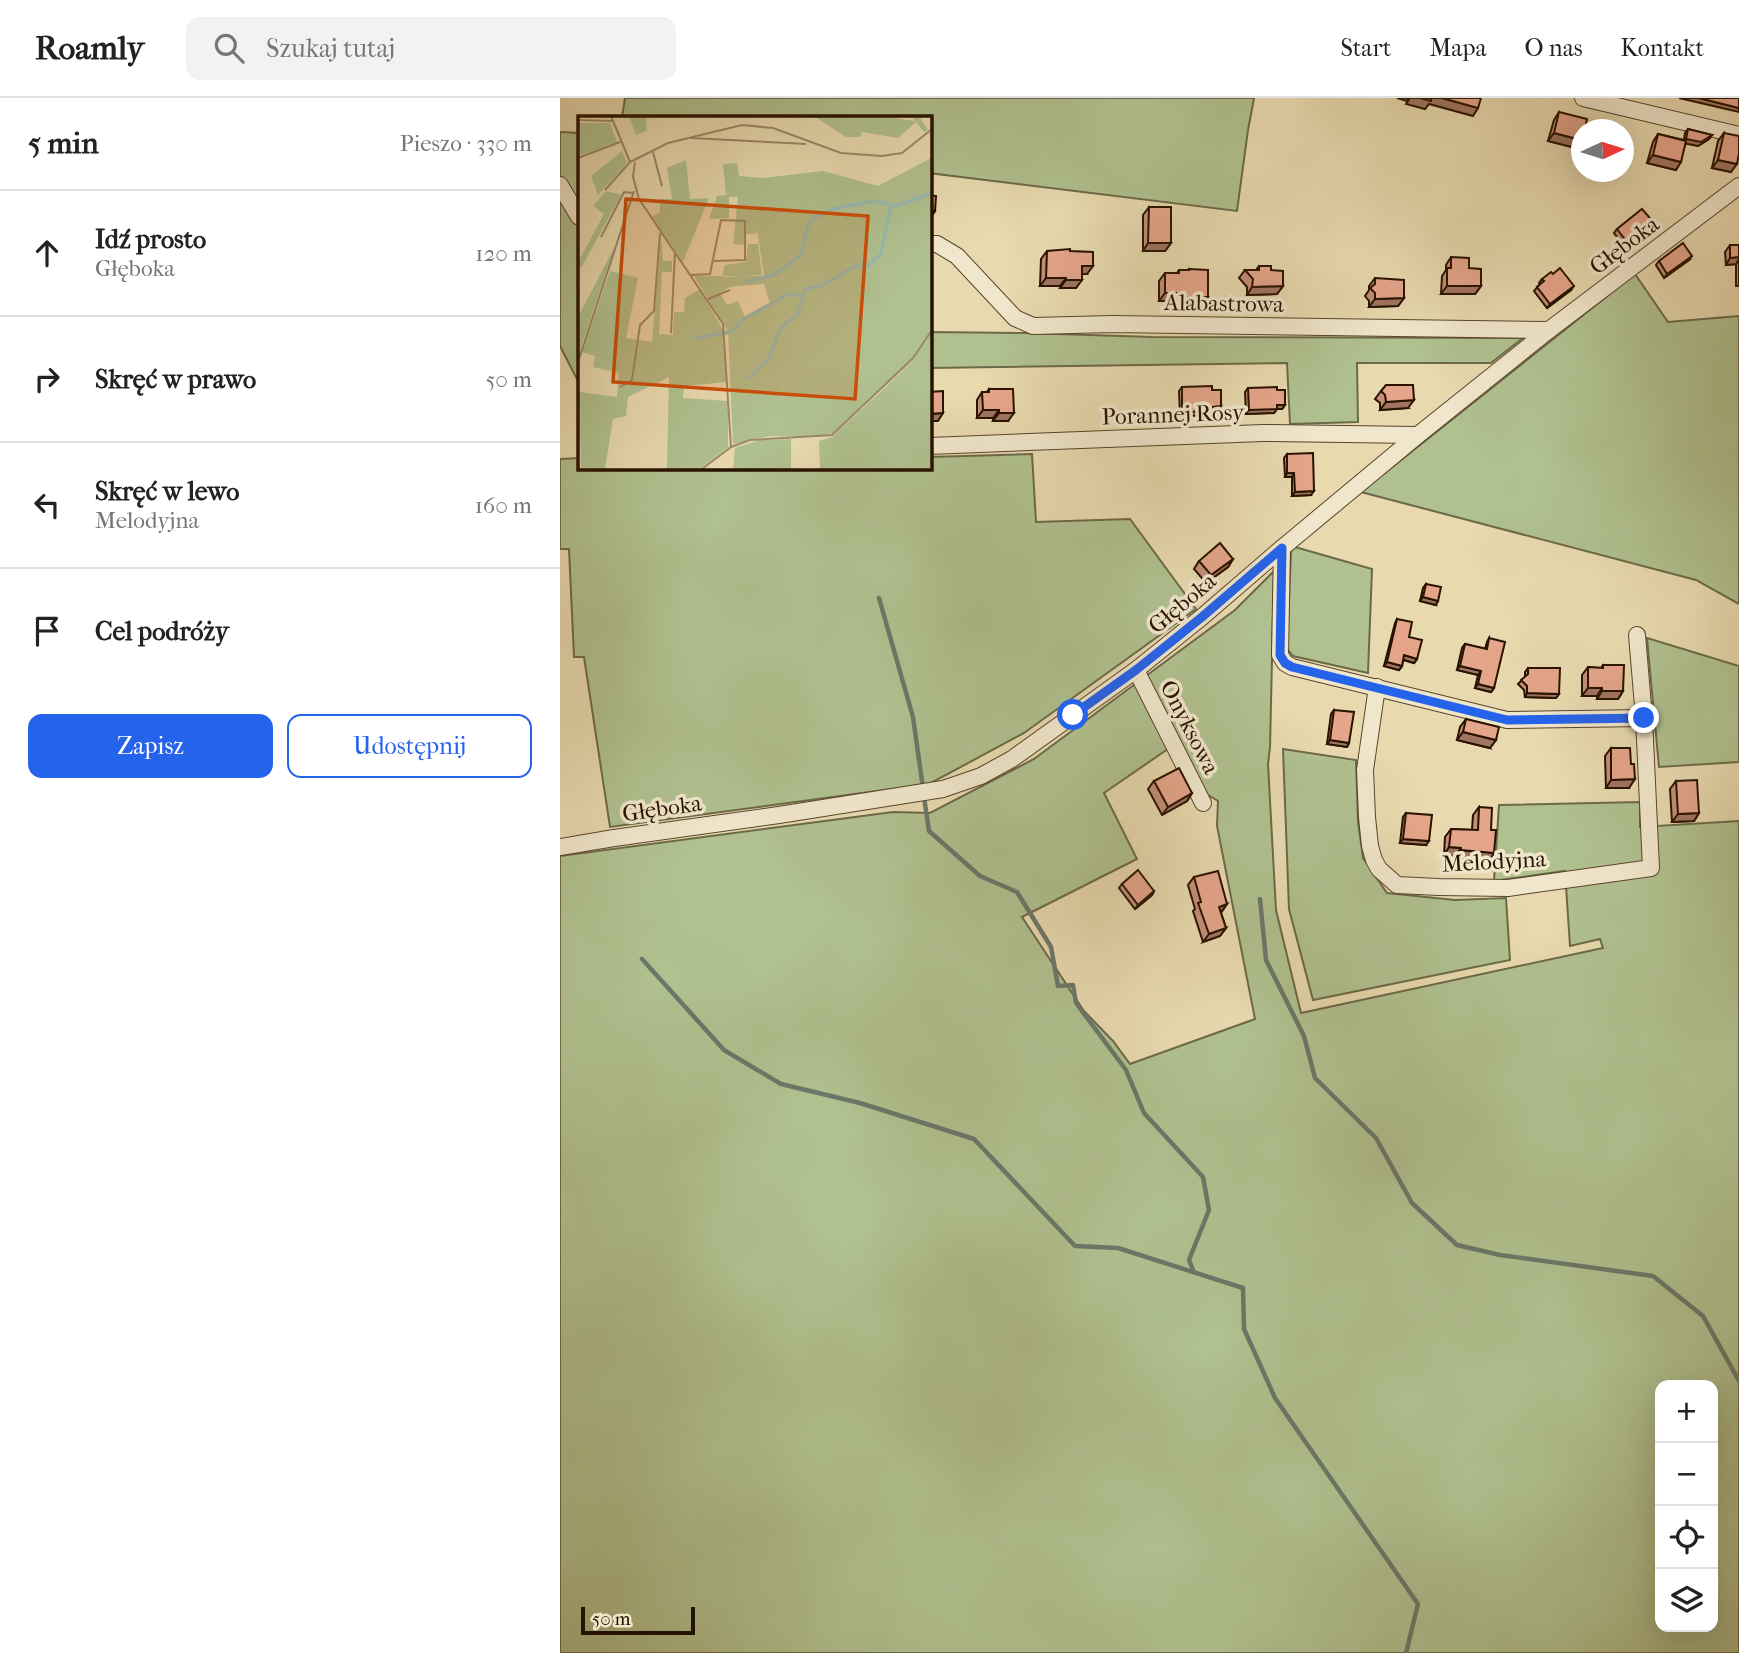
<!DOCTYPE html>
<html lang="pl">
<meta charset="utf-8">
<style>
:root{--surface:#fff;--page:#f2f2f2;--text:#222;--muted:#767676;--line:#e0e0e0;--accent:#2563eb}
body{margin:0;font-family:"IM FELL French Canon",serif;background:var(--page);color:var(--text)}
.controls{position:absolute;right:21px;bottom:21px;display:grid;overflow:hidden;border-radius:14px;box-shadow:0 7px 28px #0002}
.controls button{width:63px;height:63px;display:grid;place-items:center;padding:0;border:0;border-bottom:2px solid var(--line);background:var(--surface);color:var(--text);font:35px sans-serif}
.compass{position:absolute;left:1011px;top:21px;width:63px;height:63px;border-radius:50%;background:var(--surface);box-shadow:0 7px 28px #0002;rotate:86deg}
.scale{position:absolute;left:21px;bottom:18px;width:114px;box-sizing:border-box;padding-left:7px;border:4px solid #281200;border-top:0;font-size:19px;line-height:24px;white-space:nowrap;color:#281200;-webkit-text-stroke:5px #f0e6cb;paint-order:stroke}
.stop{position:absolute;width:21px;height:21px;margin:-16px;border:5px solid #2563eb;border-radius:50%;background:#fff}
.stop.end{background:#2563eb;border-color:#fff;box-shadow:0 2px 7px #0008}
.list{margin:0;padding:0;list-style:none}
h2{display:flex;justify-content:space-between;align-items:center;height:91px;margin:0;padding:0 28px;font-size:30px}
h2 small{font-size:23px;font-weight:400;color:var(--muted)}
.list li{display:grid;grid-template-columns:46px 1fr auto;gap:21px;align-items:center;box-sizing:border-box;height:126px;padding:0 28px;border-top:2px solid var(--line)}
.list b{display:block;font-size:26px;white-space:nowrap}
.list p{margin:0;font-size:23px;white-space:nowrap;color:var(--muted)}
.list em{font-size:23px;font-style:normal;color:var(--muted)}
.actions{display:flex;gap:14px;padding:21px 28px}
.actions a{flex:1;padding:16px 0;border:2px solid var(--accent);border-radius:14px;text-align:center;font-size:24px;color:var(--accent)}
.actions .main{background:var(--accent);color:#fff}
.icon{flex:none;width:38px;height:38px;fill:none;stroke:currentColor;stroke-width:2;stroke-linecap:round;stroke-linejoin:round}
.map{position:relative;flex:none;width:1179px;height:1555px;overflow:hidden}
header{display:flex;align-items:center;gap:42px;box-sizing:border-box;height:98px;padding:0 35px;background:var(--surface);border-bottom:2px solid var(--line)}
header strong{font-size:33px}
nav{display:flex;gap:38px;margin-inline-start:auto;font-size:24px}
.search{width:490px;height:63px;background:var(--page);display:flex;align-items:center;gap:18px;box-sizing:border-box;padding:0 24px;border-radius:14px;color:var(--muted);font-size:26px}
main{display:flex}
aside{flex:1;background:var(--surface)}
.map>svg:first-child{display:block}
.green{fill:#b0c08f;stroke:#6c6948;stroke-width:2;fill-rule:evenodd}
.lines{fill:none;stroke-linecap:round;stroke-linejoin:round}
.stream{stroke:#6b7768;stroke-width:4.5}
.minor-casing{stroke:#58442c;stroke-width:18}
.minor{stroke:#f0e6cb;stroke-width:16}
.wall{fill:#c58e78;stroke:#281200;stroke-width:2}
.shaded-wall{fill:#a07461;stroke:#281200;stroke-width:2}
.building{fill:#e5a58b;stroke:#281200;stroke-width:2}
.route{stroke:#2563eb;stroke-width:9}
.labels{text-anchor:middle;stroke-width:7;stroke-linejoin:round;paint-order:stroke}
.street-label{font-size:23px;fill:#281200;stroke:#f0e6cb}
.inset-river{fill:none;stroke:#97baae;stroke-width:3.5}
.inset-road{fill:none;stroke:#9b8969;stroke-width:2}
.view{fill:#cb4e0a;fill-opacity:0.15;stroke:#cb4e0a;stroke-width:3.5}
.inset-edge{fill:none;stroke:#281200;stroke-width:3.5}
</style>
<header>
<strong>Roamly</strong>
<div class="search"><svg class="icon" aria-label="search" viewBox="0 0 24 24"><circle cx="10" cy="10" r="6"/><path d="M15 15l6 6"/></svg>Szukaj tutaj</div>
<nav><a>Start</a><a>Mapa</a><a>O nas</a><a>Kontakt</a></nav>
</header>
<main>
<aside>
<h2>5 min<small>Pieszo · 330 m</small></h2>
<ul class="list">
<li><svg class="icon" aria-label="ahead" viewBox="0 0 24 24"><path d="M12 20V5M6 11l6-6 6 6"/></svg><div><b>Idź prosto</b><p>Głęboka</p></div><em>120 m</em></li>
<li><svg class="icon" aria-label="right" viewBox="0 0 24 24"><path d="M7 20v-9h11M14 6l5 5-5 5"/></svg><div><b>Skręć w prawo</b></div><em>50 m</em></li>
<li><svg class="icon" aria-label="left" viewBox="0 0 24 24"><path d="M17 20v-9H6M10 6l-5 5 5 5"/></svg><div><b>Skręć w lewo</b><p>Melodyjna</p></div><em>160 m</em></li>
<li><svg class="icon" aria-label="arrive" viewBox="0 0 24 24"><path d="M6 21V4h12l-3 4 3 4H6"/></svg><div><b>Cel podróży</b></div></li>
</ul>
<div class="actions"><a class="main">Zapisz</a><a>Udostępnij</a></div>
</aside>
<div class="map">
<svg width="1179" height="1555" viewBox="0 0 1179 1555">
<rect width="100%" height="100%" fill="#e8d9af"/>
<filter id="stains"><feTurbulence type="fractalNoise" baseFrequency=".00286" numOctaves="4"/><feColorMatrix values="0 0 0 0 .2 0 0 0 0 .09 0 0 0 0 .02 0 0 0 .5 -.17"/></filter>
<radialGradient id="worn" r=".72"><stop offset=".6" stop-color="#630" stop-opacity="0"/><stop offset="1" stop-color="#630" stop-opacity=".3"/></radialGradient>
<g class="green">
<path d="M65,0H694L688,32L677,113L369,75V19H62Z"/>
<path d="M0,34L19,35V285L0,248Z"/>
<path d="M1075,176L1108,224L1179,218V506L1136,482L801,394Z"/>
<path d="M369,234L465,235L593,239L963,240L931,265H797L798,324L730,326L727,265L369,270Z"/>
<path d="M472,356L476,424L570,421L636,511L464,635L369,686L50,729L24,559H14L9,451H0V361L19,360V369H369V359Z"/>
<path d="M735,449L812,471L808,575L733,558L727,551L731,453Z"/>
<path d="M714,473L710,649L708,666L716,812L741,915L1043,850L1040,841L1010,848L1005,773L934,783L939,707L1080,704V729L1179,723V1555H0V758L333,714L370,715L474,661L675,512ZM618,644L645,695L658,703L657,728L695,921L570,966L553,943L524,913L462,819L577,761L544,695ZM1100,1287H1153V1529H1100Z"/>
<path d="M1087,540L1179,568V664L1099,669Z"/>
<path d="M723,651L796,662L798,724L803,760L827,795L895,802L946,800L950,862L753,902L729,811Z"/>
</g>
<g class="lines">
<g class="stream">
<path d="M319,500L353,619L363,690"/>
<path d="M364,699L369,733L420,778L457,794L491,849L498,888L513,887L516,905L566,972L584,1015L643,1079L649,1112L629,1162L634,1174"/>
<path d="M700,801L706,862L744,938L755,980L816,1040L852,1105L897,1147L940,1157L1093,1178L1143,1218L1179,1283"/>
<path d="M82,861L164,952L221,986L300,1005L414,1041L515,1148L558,1150L683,1190L684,1231L715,1300L858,1506L846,1555"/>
</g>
<g class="minor-casing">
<g id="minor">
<path d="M1023,0L1179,37"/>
<path d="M0,87L19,119"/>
<path d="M369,146H377L397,158L455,220L473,228L552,226L989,232"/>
<path d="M369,348L703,335L858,337"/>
<path d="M722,450L720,557L725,565L732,569L947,622L1084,620L1091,770L948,790L879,789L837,787L819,771L814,762L810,748L807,719L805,672L817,589"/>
<path d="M1077,537L1084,620"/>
<path d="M576,572L643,705"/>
<path d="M0,749L54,740L219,717L383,691L421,678L452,661L576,572L642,519L722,450L858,337L989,232L1179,88"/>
</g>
</g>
<use href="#minor" class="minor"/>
</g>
<g class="wall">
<path d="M999,14L1016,50L988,43L994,22Z"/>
<path d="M1128,31L1152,37L1149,41L1138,48L1126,45L1116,72L1087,65L1093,44L1098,36L1124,42L1125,35Z"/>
<path d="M1164,35L1171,74L1152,70L1158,43Z"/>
<path d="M589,109L611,145L605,153H583V117Z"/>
<path d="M1097,128L1094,132L1067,152L1054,135L1057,131Z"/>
<path d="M1170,147H1179V188H1176V166L1166,167L1165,154Z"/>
<path d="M487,153H510L527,176H522L516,190H500V188H480L481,161Z"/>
<path d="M891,159L909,170L921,188L915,196H881L882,178L886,172V167Z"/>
<path d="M1129,162L1104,180L1096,167L1099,163Z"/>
<path d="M699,168L711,172L723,188L717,196L687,197V189L679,180L685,172H696Z"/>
<path d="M629,171L643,207H613V203H599V183L605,175H617L619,172H628Z"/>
<path d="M815,180L844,200L838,208L809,209V203L805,198L809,192V188Z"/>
<path d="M982,181L1011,192L987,210L974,193L980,186L979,185Z"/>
<path d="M622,289L652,292L661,308L658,312L653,313L650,317L620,318L619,293Z"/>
<path d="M688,290L717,292L725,307L722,311H717L714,315L686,316L685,294Z"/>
<path d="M429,291L448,323H433V320H417V302L422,294H427Z"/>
<path d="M821,293L848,310L820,312V305L815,301Z"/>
<path d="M727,356L751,397L732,398V379H725L724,360Z"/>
<path d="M673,461L668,469L646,485L634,471L639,463Z"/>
<path d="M866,486L876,507L860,503L863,490Z"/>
<path d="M837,521L849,539L857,561L854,565L843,562L842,568L839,572L824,568L835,525Z"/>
<path d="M929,540L934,590L931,594L915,590L918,577L897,572L902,550L905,546L925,551L927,544Z"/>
<path d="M1043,567L1063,593L1058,601H1037V598H1022V577L1028,569L1041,570Z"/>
<path d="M968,570L999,596L996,600L965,599L964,592L958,586L965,579V574Z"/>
<path d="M774,612L789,645L787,649L767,646L771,616Z"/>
<path d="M906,621L930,650L897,642L900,629Z"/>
<path d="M1051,650L1069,690H1046L1045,658Z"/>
<path d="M594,683L632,695L627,703L602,717L588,691Z"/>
<path d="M1116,683L1139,715L1134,723L1112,724L1110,691Z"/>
<path d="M919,709L929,763L895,760V758L884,757L885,739L891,731L912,732L913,717Z"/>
<path d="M846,715L866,747L840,745L843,719Z"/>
<path d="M634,779L667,806L661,815L666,830L660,838L643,844L633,813L635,811L628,787Z"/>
<path d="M562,786L594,793L592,797L575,811L559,790Z"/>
</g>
<g class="shaded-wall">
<path d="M837,0H849L847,3Z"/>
<path d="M850,0H882L918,10L913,18L869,6L865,11L846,6Z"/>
<path d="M1119,0H1139L1179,10V14Z"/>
<path d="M994,35L1021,42V43L1016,50L988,43Z"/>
<path d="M1152,37L1149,41L1138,48L1123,45L1126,41Z"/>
<path d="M1093,57L1121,64L1116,72L1087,65Z"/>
<path d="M1158,62L1177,66L1171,74L1152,70Z"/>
<path d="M369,112L375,113L370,121H369Z"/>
<path d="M1097,128L1094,132L1067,152L1070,148Z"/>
<path d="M588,145H611L605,153H583Z"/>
<path d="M1132,158L1129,162L1104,180L1107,176Z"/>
<path d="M1179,159V161L1176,166L1166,167L1170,160Z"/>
<path d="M522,168H533L527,176H516Z"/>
<path d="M486,180H506L500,188H480Z"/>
<path d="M506,182H522L516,190H500Z"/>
<path d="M723,188L717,196L687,197L692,189Z"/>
<path d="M887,188H921L915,196H881Z"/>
<path d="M1014,188L1011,192L987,210L990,206Z"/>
<path d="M605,195H619L613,203H599Z"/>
<path d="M619,199H648L643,207H613Z"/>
<path d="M844,200L838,208L809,209L815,201Z"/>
<path d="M854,302L848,310L820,312L826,304Z"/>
<path d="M717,307H725L722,311H717L714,315L686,316L689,312Z"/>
<path d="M661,308L658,312L650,313L653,309Z"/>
<path d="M423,312H439L433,320H417Z"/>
<path d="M653,313L650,317L620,318L622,314Z"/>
<path d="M383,315L378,323H369V316Z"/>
<path d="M439,315H454L448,323H433Z"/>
<path d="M727,375H734L732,379H725Z"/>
<path d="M754,393L751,397L732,398L735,394Z"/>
<path d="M673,461L668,469L646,485L651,477Z"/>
<path d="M863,499L878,503L876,507L860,503Z"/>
<path d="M844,557L857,561L854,565L841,561Z"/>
<path d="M827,564L842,568L839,572L824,568Z"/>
<path d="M900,568L921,573L918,577L897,572Z"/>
<path d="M918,586L934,590L931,594L915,590Z"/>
<path d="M1028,590H1042L1037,598H1022Z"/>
<path d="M1042,593H1063L1058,601H1037Z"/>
<path d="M967,595L999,596L996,600L965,599Z"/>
<path d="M903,634L936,642L930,650L897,642Z"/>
<path d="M770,642L789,645L787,649L767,646Z"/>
<path d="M1075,681L1069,690H1046L1051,682Z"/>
<path d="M632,695L627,703L602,717L608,709Z"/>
<path d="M1139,715L1134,723L1112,724L1118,716Z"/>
<path d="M843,741L869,743L866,747L840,745Z"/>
<path d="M889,749L901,750L895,758L884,757Z"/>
<path d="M901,752L934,755L929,763L895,760Z"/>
<path d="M594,793L592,797L575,811L578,807Z"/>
<path d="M667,806L661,814L653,817L659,809Z"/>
<path d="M666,830L660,838L643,844L649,836Z"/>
</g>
<g class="building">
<path d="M860,0H871V3Z"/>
<path d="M882,0H921L918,10Z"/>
<path d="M1139,0H1179V10Z"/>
<path d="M999,14L1027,21L1025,32H1021V42L994,35Z"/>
<path d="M1128,31L1152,37L1141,44L1126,41Z"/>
<path d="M1164,35L1179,38V56L1177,66L1158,62Z"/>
<path d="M1098,36L1126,43L1121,64L1093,57Z"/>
<path d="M369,97L376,98L375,113L369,112Z"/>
<path d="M589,109H611V145H588Z"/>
<path d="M1082,111L1097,128L1070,148L1057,131Z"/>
<path d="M1123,145L1132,158L1107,176L1099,163Z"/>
<path d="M1170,147H1179V159L1170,160Z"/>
<path d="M510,151V153L533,154V168H522V182H506V180H486L487,153Z"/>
<path d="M891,159L909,160V170L921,171V188H887V170H891Z"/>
<path d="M699,168H711V172L723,173V188L692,189L693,181L685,172H699Z"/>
<path d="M1000,170L1014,188L990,206L977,189L984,183L982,181L991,174L993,176Z"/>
<path d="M629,171L648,172V199H619V195H605V175H619V172H629Z"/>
<path d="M815,180L844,182V200L815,201V195L810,190L815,186Z"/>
<path d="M826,287H853L854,302L826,304L825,297L821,293Z"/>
<path d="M652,288V292H661V308L653,309V313L622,314V289Z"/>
<path d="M717,289V292H725V307H717V311L689,312L688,290Z"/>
<path d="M429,291H453L454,315H439V312H423L422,294H429Z"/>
<path d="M383,293V315L369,316V294Z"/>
<path d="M753,355L754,393L735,394L734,375H727V356Z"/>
<path d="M660,445L673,461L651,477L639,463Z"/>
<path d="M866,486L881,489L878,503L863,499Z"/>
<path d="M837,521L852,524L849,539L862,542L857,561L844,557L842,568L827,564Z"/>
<path d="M929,540L945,544L934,590L918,586L921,573L900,568L905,546L927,551Z"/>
<path d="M1043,567H1064L1063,593H1042V590H1028V569L1043,570Z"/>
<path d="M968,570H1000L999,596L967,595V588L961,582L968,576Z"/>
<path d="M774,612L794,614L789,645L770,642Z"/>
<path d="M906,621L939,629L936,642L903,634Z"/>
<path d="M1051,650H1070L1071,666H1074L1075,681L1051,682Z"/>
<path d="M619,670L632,695L608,709L594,683Z"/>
<path d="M1137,682L1139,715L1118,716L1116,683Z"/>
<path d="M919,709L932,710L931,732H936L934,755L901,752V750L889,749L891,731L918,732Z"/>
<path d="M846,715L872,717L869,743L843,741Z"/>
<path d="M578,772L594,793L578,807L562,786Z"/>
<path d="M658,773L667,806L659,809L666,830L649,836L638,805L641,804L634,779Z"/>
</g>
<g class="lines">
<path class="route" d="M513,617L576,572L642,519L722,450L720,557L725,565L732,569L947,622L1084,620"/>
</g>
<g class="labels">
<g class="street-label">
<text transform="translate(1064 147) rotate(-37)" y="8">Głęboka</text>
<text transform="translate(664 205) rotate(1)" y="8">Alabastrowa</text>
<text transform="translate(613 316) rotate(-2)" y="8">Porannej Rosy</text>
<text transform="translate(622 505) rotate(-40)" y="8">Głęboka</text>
<text transform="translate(630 629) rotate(63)" y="8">Onyksowa</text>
<text transform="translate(102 710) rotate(-8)" y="8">Głęboka</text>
<text transform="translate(934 763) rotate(-3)" y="8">Melodyjna</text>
</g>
</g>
<g transform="translate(18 18)">
<rect width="354" height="354" fill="#e8d9af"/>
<path d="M51,0H77L68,3L69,14L58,19ZM236,0H303L337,5L334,0H341L350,14L346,16L338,6L320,22L284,16L282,21H268ZM0,7H32L39,26L0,40ZM44,35L49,47L20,79L13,60ZM353,42V353H242L241,325L254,321L344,237L255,317L242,321L193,320L155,328L150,216L116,160H186L179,113L178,118H167V129L155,128L160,81H151V102L131,103L139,80L148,79L145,48L159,47L161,60L185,62L245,55L300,70ZM186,168L192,188L168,203L160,185L149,189L142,177L152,171ZM108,44L112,83L131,82L105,146L74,101L82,96V83H94L89,52ZM28,75L43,79L3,152L0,146L26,98L15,90ZM83,119L85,145H94V156H84L81,218L95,219L96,196H106L107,182L122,173L146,216L149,266L106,270L105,282L150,285V331L122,353H89L91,261L50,281L48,300L35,303L27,353H3L1,276L39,281L41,257L15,251L17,240L4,236L32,155L60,162L48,222L74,226ZM38,128L29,154L0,240V201ZM170,128H180L184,159L144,161L147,149L168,146ZM213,323V353H155L157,332L181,324Z" fill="#b0c08f" fill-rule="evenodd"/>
<path class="inset-river" d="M167,166L196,159L223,139L230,109L237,101L258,92L296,85L318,90L354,77M116,222L153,216L164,204L210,178L225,180M170,263L191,242L202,213L219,198L228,173L245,169L279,149L287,152L303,138L313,90"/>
<path class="inset-road" d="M33,0L52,46M0,4L34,5M113,22L228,28M75,36L84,70M0,42L42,26M57,46L55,61L61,83L145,208L153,331M27,74L52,46L90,27L164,9L195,12L263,37L304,40L324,37L354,13M23,121L46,76L56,77M113,159L132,158L143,104L167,105V144L136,145M130,183L152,174M93,217L97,136M0,246L56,75M42,271L54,264L62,209L76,195L82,117M124,353L153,331L172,324L254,319L335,242L354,214"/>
<path class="view" d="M48,83L290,100L277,283L35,266Z"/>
<rect width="354" height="354" class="inset-edge"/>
</g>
<rect width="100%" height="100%" filter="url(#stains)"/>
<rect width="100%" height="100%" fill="url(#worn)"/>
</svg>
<div class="controls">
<button>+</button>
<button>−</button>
<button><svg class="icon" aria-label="locate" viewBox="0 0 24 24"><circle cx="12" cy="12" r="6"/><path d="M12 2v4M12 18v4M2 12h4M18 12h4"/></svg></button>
<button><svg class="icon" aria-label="layers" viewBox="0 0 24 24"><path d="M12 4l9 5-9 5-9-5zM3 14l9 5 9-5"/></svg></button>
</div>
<svg class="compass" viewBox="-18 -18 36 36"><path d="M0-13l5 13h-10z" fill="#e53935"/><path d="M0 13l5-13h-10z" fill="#767676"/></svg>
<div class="scale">50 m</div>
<div class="stop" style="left:513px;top:617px"></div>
<div class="stop end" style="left:1084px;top:620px"></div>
</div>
</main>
